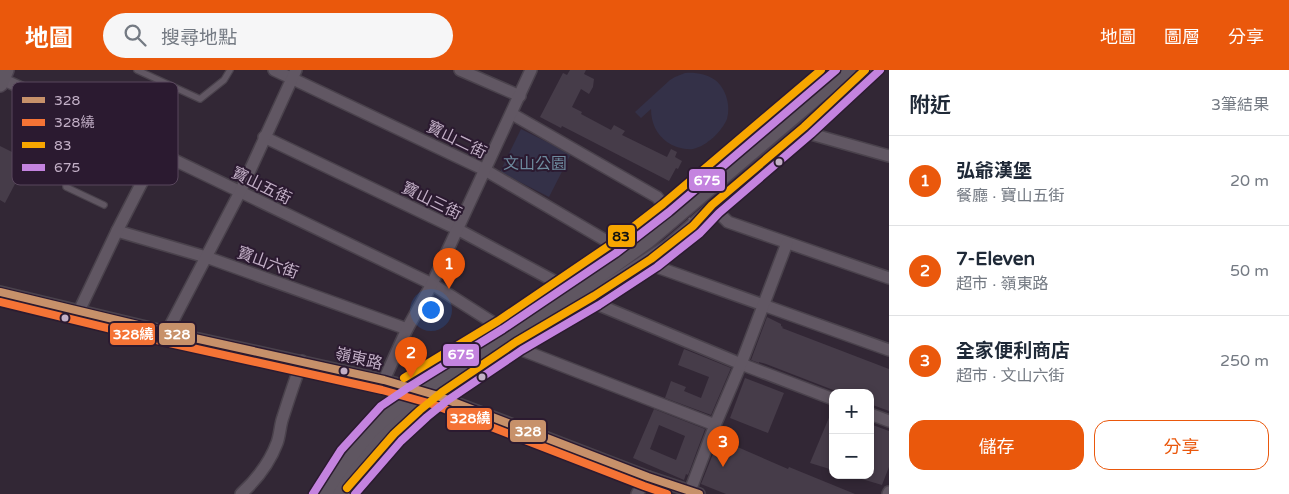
<!DOCTYPE html>
<html lang="zh-TW">
<meta charset="utf-8">
<style>
:root{--surface:#fff;--page:#f6f6f7;--text:#1f2937;--muted:#747a83;--line:#e0e1e3;--accent:#ea580c}
body{margin:0;font-family:"Varela Round","Noto Sans TC",sans-serif;background:var(--page);color:var(--text)}
.controls{position:absolute;right:15px;bottom:15px;display:grid;overflow:hidden;border-radius:10px;box-shadow:0 2px 8px #0003}
.controls button{width:45px;height:45px;display:grid;place-items:center;padding:0;border:0;border-bottom:1px solid var(--line);background:var(--surface);color:var(--text);font:25px sans-serif}
.you{position:absolute;left:430px;top:239px;width:18px;height:18px;margin:-12px;border:4px solid #fff;border-radius:50%;background:#1a73e8;box-shadow:0 0 0 8px #1a73e833}
.badge{display:grid;place-items:center;width:32px;height:32px;border-radius:50%;background:var(--accent);color:#fff;font-size:16px;font-weight:700}
.pin{position:absolute;translate:-50% -41px;filter:drop-shadow(0 1px 2px #0008)}
.pin::after{content:'';position:absolute;top:26px;width:18px;height:15px;background:inherit;clip-path:polygon(0 0,100% 0,50% 100%)}
.list{margin:0;padding:0;list-style:none}
h2{display:flex;justify-content:space-between;align-items:center;height:65px;margin:0;padding:0 20px;font-size:21px}
h2 small{font-size:16px;font-weight:400;color:var(--muted)}
.list li{display:grid;grid-template-columns:32px 1fr auto;gap:15px;align-items:center;box-sizing:border-box;height:90px;padding:0 20px;border-top:1px solid var(--line)}
.list b{display:block;font-size:19px;white-space:nowrap}
.list p{margin:0;font-size:16px;white-space:nowrap;color:var(--muted)}
.list em{font-size:16px;font-style:normal;color:var(--muted)}
.actions{display:flex;gap:10px;padding:15px 20px}
.actions a{flex:1;padding:11px 0;border:1px solid var(--accent);border-radius:15px;text-align:center;font-size:18px;color:var(--accent)}
.actions .main{background:var(--accent);color:#fff}
.icon{flex:none;width:28px;height:28px;fill:none;stroke:currentColor;stroke-width:2;stroke-linecap:round;stroke-linejoin:round}
.map{position:relative;flex:none;width:889px;height:424px;overflow:hidden}
header{display:flex;align-items:center;gap:30px;box-sizing:border-box;height:70px;padding:0 25px;background:var(--accent);color:#fff}
header strong{font-size:24px}
nav{display:flex;gap:28px;margin-inline-start:auto;font-size:18px}
.search{width:350px;height:45px;background:var(--page);display:flex;align-items:center;gap:12px;box-sizing:border-box;padding:0 18px;border-radius:28px;color:var(--muted);font-size:19px}
main{display:flex}
aside{flex:1;background:var(--surface)}
.map>svg:first-child{display:block}
.green{fill:#343148}
.building{fill:#463c49;fill-rule:evenodd}
.lines{fill:none;stroke-linecap:round;stroke-linejoin:round}
.service-casing{stroke:#4a424c;stroke-width:8}
.minor-casing{stroke:#4a424c;stroke-width:14}
.secondary-casing{stroke:#4c424f;stroke-width:18}
.service{stroke:#615763;stroke-width:5.5}
.minor{stroke:#615763;stroke-width:11}
.secondary{stroke:#5f5661;stroke-width:15}
.path-bridge{stroke:#605764;stroke-width:2;stroke-dasharray:4 4;stroke-linecap:butt}
.bus-1-casing{stroke:#2b1a30;stroke-width:11}
.bus-2-casing{stroke:#2b1a30;stroke-width:11}
.bus-3-casing{stroke:#2b1a30;stroke-width:11}
.bus-4-casing{stroke:#2b1a30;stroke-width:11}
.bus-1{stroke:#c7916a;stroke-width:8}
.bus-2{stroke:#f57335;stroke-width:8}
.bus-3{stroke:#f7a600;stroke-width:8}
.bus-4{stroke:#c483df;stroke-width:8}
.bus-dot{fill:#c3b0c7;stroke:#2b1a30;stroke-width:2}
.labels{text-anchor:middle;stroke-width:4;stroke-linejoin:round;paint-order:stroke}
.street-label{font-size:16px;fill:#c3b0c7;stroke:#2b1a30}
.park-label{font-size:16px;fill:#6e8b9e;stroke:#2b1a30}
.key{fill:#2b1a30;stroke:#59475d;stroke-width:1}
.key-label{font-size:14px;fill:#c3b0c7}
.line-badge{stroke:#2b1a30;stroke-width:2}
.badge-label{font-size:14px;text-anchor:middle;font-weight:bold;fill:#fff}
.pale-badge-label{font-size:14px;text-anchor:middle;font-weight:bold;fill:#111}
</style>
<header>
<strong>地圖</strong>
<div class="search"><svg class="icon" aria-label="search" viewBox="0 0 24 24"><circle cx="10" cy="10" r="6"/><path d="M15 15l6 6"/></svg>搜尋地點</div>
<nav><a>地圖</a><a>圖層</a><a>分享</a></nav>
</header>
<main>
<div class="map">
<svg width="889" height="424" viewBox="0 0 889 424">
<rect width="100%" height="100%" fill="#322735"/>
<g class="green">
<path d="M685,3C695,2 707,4 715,10C726,18 731,36 727,49C722,61 707,76 693,79C685,80 674,77 667,72C656,64 651,52 651,39L641,48L635,42L670,10L675,7Z"/>
<path d="M521,59L571,84L549,127L500,102Z"/>
</g>
<g class="building">
<path d="M570,0H586L584,4L594,9L593,17L589,24L581,19L572,37L582,42L581,44L611,60L614,55L625,61L622,65L667,87L671,79L677,82L675,87L682,91L678,99L676,98L669,111L562,56L561,58L540,47L563,3L567,5Z"/>
<path d="M24,69L35,76L30,86L27,87V91L5,133L0,130V76L16,84Z"/>
<path d="M767,247L781,254V256L783,257L782,258L889,299V341L870,334V323H841L766,294L759,292V293L751,290Z"/>
<path d="M684,279L731,298L711,345L665,328L671,311L686,317L684,321L701,328L709,307L678,295Z"/>
<path d="M745,308L784,323L768,363L730,348Z"/>
<path d="M833,338V400L810,393Z"/>
<path d="M654,339L705,359L688,405L686,404L684,410L633,388ZM659,355L685,366L676,390L650,379Z"/>
<path d="M870,354L889,361V397L882,415L855,407V405H870Z"/>
<path d="M719,369L788,399L789,397L855,424H726L701,414Z"/>
</g>
<g class="lines">
<g class="service-casing">
<g id="service">
<path d="M137,0L200,29L224,10L230,0"/>
<path d="M821,55L880,0"/>
<path d="M46,56L126,99"/>
<path d="M31,90L66,108V117L104,135"/>
<path d="M66,108L91,50"/>
<path d="M694,121L836,0"/>
<path d="M554,261L599,235L657,197L700,163L719,143"/>
<path d="M313,424L341,380L381,336L409,317L503,259L565,217L616,183L670,142"/>
<path d="M355,424L379,395L416,356L448,330L512,286"/>
</g>
</g>
<g class="minor-casing">
<g id="minor">
<path d="M274,0L485,100L605,170L616,183"/>
<path d="M460,0L520,26"/>
<path d="M2,9L91,50L432,214L503,259"/>
<path d="M512,44L657,127L669,142"/>
<path d="M811,64L889,86"/>
<path d="M264,67L457,159L599,235L741,294L833,329"/>
<path d="M719,143L728,152L889,208"/>
<path d="M117,161L206,187L407,259"/>
<path d="M657,197L889,280"/>
<path d="M0,222L167,262L384,310L435,325L648,407L699,424"/>
<path d="M79,241L117,161L157,83"/>
<path d="M167,262L240,122L296,0"/>
<path d="M522,280L715,355"/>
<path d="M384,310L407,259L432,214L531,0"/>
<path d="M870,344L889,351"/>
<path d="M690,421L715,355L741,294L787,173"/>
<path d="M241,424C255,411 270,392 277,373C280,365 280,355 283,347C289,328 295,310 302,291"/>
<path d="M637,424L648,407"/>
<path d="M888,424L889,422"/>
</g>
</g>
<g class="secondary-casing">
<g id="secondary">
<path d="M0,14L6,0"/>
<path d="M327,424C343,399 361,374 382,352C394,340 409,331 422,321L575,223L647,171L848,0"/>
<path d="M341,424L352,408L382,370L409,346L435,325L550,255L669,177L808,57L868,0"/>
</g>
</g>
<use href="#service" class="service"/>
<use href="#minor" class="minor"/>
<use href="#secondary" class="secondary"/>
<path class="path-bridge" d="M670,122L700,163"/>
<g class="bus-1-casing">
<path id="bus-1" d="M0,222L167,262L384,310L435,325L648,407L699,424"/>
</g>
<g class="bus-2-casing">
<path id="bus-2" d="M0,232L165,272L382,320L432,334L644,416L667,424"/>
</g>
<g class="bus-3-casing">
<g id="bus-3">
<path d="M404,308L498,251L610,175L663,134L821,0"/>
<path d="M347,418L394,364L420,340L442,322L516,272L594,226L651,189L693,156L712,135L804,57L865,0"/>
</g>
</g>
<g class="bus-4-casing">
<g id="bus-4">
<path d="M313,424L341,380L381,336L409,317L503,259L616,183L669,142L836,0"/>
<path d="M355,424L401,371L427,347L448,330L522,280L599,235L657,197L700,163L719,143L811,64L880,0"/>
</g>
</g>
<use href="#bus-1" class="bus-1"/>
<use href="#bus-2" class="bus-2"/>
<use href="#bus-3" class="bus-3"/>
<use href="#bus-4" class="bus-4"/>
</g>
<g class="bus-dot">
<circle cx="779" cy="92" r="4.5"/>
<circle cx="65" cy="248" r="4.5"/>
<circle cx="344" cy="301" r="4.5"/>
<circle cx="482" cy="307" r="4.5"/>
</g>
<g class="labels">
<g class="street-label">
<text transform="translate(457 69) rotate(26)" y="6">寶山二街</text>
<text transform="translate(262 115) rotate(26)" y="6">寶山五街</text>
<text transform="translate(432 130) rotate(26)" y="6">寶山三街</text>
<text transform="translate(268 192) rotate(20)" y="6">寶山六街</text>
<text transform="translate(359 288) rotate(13)" y="6">嶺東路</text>
</g>
<g class="park-label">
<text x="535" y="99">文山公園</text>
</g>
</g>
<rect x="12" y="12" width="166" height="103" rx="8" class="key"/>
<rect x="22" y="27" width="23" height="6" fill="#c7916a"/>
<rect x="22" y="49" width="23" height="7" fill="#f57335"/>
<rect x="22" y="72" width="23" height="6" fill="#f7a600"/>
<rect x="22" y="94" width="23" height="7" fill="#c483df"/>
<g class="key-label">
<text x="54" y="35">328</text>
<text x="54" y="57">328繞</text>
<text x="54" y="80">83</text>
<text x="54" y="102">675</text>
</g>
<g class="line-badge">
<rect x="688" y="98" width="38" height="24" rx="5" fill="#c483df"/>
<rect x="607" y="154" width="29" height="24" rx="5" fill="#f7a600"/>
<rect x="109" y="252" width="47" height="24" rx="5" fill="#f57335"/>
<rect x="158" y="252" width="38" height="24" rx="5" fill="#c7916a"/>
<rect x="442" y="273" width="38" height="24" rx="5" fill="#c483df"/>
<rect x="446" y="337" width="47" height="24" rx="5" fill="#f57335"/>
<rect x="509" y="349" width="38" height="24" rx="5" fill="#c7916a"/>
</g>
<g class="badge-label">
<text x="707" y="115">675</text>
<text x="133" y="269">328繞</text>
<text x="177" y="269">328</text>
<text x="461" y="289">675</text>
<text x="470" y="353">328繞</text>
<text x="528" y="366">328</text>
</g>
<g class="pale-badge-label">
<text x="621" y="171">83</text>
</g>
</svg>
<div class="controls">
<button>+</button>
<button>−</button>
</div>
<div class="you"></div>
<div class="pin badge" style="left:449px;top:219px">1</div>
<div class="pin badge" style="left:411px;top:308px">2</div>
<div class="pin badge" style="left:723px;top:397px">3</div>
</div>
<aside>
<h2>附近<small>3筆結果</small></h2>
<ul class="list">
<li><span class="badge">1</span><div><b>弘爺漢堡</b><p>餐廳 · 寶山五街</p></div><em>20 m</em></li>
<li><span class="badge">2</span><div><b>7-Eleven</b><p>超市 · 嶺東路</p></div><em>50 m</em></li>
<li><span class="badge">3</span><div><b>全家便利商店</b><p>超市 · 文山六街</p></div><em>250 m</em></li>
</ul>
<div class="actions"><a class="main">儲存</a><a>分享</a></div>
</aside>
</main>
